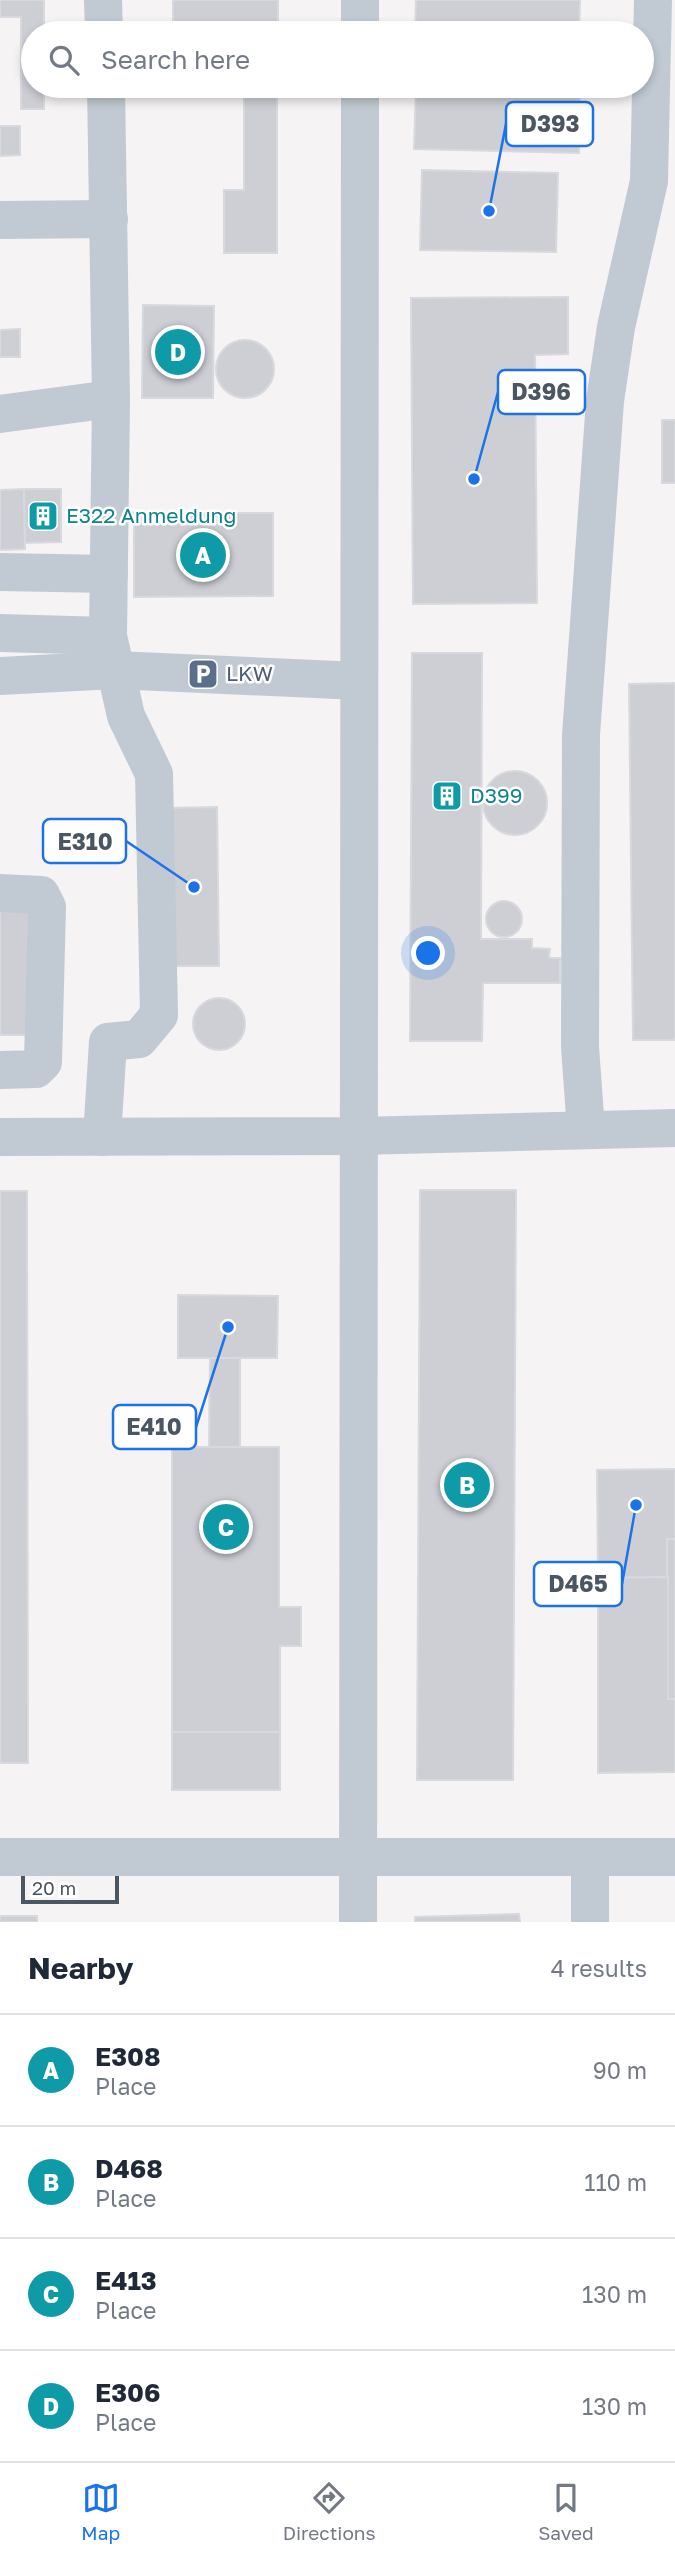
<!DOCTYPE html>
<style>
:root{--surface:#fff;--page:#f2f2f3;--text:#1f2937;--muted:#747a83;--line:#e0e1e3;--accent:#1a73e8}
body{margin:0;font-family:"Golos Text",sans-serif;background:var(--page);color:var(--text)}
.scale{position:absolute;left:21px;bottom:18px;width:98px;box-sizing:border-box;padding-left:7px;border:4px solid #4a5661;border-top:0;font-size:19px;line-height:24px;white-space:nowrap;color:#4a5661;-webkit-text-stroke:5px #fff;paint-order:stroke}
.you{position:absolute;left:429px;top:954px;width:24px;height:24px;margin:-18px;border:5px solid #fff;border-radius:50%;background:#1a73e8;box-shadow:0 0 0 10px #1a73e833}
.badge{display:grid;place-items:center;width:46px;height:46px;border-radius:50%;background:var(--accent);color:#fff;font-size:23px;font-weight:700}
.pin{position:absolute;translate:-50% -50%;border:4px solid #fff;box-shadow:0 2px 7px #0006}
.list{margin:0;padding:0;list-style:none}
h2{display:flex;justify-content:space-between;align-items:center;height:91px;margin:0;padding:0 28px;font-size:30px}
h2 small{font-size:23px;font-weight:400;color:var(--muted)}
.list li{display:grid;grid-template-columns:46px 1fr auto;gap:21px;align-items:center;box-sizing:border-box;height:112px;padding:0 28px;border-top:2px solid var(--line)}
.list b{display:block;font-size:26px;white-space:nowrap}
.list p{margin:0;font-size:23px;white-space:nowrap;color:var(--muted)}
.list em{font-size:23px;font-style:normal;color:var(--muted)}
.icon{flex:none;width:38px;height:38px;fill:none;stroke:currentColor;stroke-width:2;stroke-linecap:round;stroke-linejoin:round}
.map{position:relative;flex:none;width:675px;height:1922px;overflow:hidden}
.search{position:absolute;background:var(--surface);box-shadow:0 4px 10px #0003;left:21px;right:21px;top:21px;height:77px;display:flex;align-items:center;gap:18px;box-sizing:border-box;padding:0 24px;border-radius:38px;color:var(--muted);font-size:26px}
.sheet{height:539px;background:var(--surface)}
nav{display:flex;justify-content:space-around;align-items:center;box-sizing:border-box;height:98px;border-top:2px solid var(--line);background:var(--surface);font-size:19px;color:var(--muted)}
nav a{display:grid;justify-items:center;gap:4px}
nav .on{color:var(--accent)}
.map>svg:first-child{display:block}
.building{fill:#cdcfd5;stroke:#d7d9de;stroke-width:2}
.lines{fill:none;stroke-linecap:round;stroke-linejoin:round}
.minor{stroke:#c1cad2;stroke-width:38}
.labels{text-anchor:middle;stroke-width:5;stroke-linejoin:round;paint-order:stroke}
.culture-label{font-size:21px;fill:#0d838f;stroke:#fff;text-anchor:start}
.service-label{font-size:21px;fill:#4e5e75;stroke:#fff;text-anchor:start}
.leader{fill:none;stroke:#1a73e8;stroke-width:2.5}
.callout-dot{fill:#1a73e8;stroke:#fff;stroke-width:2.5}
.callout{fill:#fff;stroke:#1a73e8;stroke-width:2.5}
.callout-label{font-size:23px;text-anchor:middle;font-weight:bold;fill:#4a5661}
</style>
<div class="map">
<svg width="675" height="1922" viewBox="0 0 675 1922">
<rect width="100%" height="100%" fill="#f5f3f3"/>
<g class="building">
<path d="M0,0H44V33H33V86H44V109H21V17H0Z"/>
<rect x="173" y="0" width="105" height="33"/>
<path d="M416,0H580L579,33H415Z"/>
<path d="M244,86H277V253H224V190H244Z"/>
<path d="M416,86H580L579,153L414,149Z"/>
<path d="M0,126H20V155L0,156Z"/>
<path d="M422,170L558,173L556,252L420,250Z"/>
<path d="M568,297V354L535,355L537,603L413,604L411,298Z"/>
<path d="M143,305L214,306L213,398H142Z"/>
<path d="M20,329V357H0V330Z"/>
<circle cx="245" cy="369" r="29"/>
<rect x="662" y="420" width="13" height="63"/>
<path d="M24,489L25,549L0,550V490Z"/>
<path d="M24,489H61V542L25,543Z"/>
<path d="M134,513H273V596L134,597Z"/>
<path d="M412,653H482L481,939H532V948L550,949L549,958H560V983H483L482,1041H410Z"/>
<path d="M675,683V1040H633L629,684Z"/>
<circle cx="515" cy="803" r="32"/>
<path d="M217,807L219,966H171L168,808Z"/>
<circle cx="504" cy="919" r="18"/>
<path d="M32,906L31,1035H0V907Z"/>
<circle cx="219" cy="1024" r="26"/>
<path d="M420,1190H516L513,1780H417Z"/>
<path d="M0,1191H27L28,1763H0Z"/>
<path d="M178,1295L278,1296L277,1358H178Z"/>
<path d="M210,1358H240V1447H209Z"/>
<path d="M172,1447H279V1607H301V1646H280V1732H172Z"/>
<path d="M675,1469V1539H667L668,1577L598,1578L597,1470Z"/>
<path d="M667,1539H675V1699H668Z"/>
<path d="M668,1577V1699H675V1772L598,1773V1578Z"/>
<rect x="172" y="1732" width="108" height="58"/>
<path d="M519,1914L520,1922H415V1917Z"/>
<rect x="0" y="1916" width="37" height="6"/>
</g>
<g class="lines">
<g class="minor">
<path d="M103,0L104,33"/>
<path d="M360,33V0"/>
<path d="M0,220L109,219"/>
<path d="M0,414L111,399"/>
<path d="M0,572L109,574"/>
<path d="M0,633L108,636"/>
<path d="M0,676L115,670L359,681"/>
<path d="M0,893L41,895L47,907L43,1062L36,1069L0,1070"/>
<path d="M586,1130L580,1047L581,735L605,401L616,327L649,181L653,0"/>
<path d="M0,1137L358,1136L675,1128"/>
<path d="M102,1137L108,1042L139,1039L159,1015L154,774L126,716L108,636L111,399L106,86"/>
<path d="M0,1857H675"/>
<path d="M358,1922L360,86"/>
<path d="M590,1922V1857"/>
</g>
</g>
<defs>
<g id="building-square" transform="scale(1.575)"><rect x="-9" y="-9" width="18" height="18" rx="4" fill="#0f9aa8" stroke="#fff"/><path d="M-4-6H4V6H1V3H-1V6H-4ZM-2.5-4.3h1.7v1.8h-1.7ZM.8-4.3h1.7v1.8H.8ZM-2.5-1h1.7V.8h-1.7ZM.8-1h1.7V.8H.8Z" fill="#fff"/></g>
<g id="parking-square" transform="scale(1.575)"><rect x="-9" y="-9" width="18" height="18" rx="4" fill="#5c6f8a" stroke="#fff"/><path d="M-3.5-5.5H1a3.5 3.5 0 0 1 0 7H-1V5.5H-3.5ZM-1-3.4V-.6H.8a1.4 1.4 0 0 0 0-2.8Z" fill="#fff"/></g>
</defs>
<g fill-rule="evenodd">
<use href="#building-square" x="43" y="516"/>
<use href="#parking-square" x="203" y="674"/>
<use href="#building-square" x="447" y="796"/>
</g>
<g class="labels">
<g class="culture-label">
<text x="66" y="523">E322 Anmeldung</text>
<text x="470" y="803">D399</text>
</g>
<g class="service-label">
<text x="226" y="681">LKW</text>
</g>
</g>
<path class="leader" d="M489 211L506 124M474 479L498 392M194 887L126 841M228 1327L196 1427M636 1505L622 1584"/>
<g class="callout-dot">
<circle cx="489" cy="211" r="7"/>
<circle cx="474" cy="479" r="7"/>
<circle cx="194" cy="887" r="7"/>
<circle cx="228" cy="1327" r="7"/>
<circle cx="636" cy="1505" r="7"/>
</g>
<g class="callout">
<rect x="506" y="102" width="87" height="44" rx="7"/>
<rect x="498" y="370" width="87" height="44" rx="7"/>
<rect x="43" y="819" width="83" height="44" rx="7"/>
<rect x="113" y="1405" width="83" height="44" rx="7"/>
<rect x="534" y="1562" width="88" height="44" rx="7"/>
</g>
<g class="callout-label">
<text x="550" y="132">D393</text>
<text x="541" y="400">D396</text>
<text x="85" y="850">E310</text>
<text x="154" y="1435">E410</text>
<text x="578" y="1592">D465</text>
</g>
</svg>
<div class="scale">20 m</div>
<div class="you"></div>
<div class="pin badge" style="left:203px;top:555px;background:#0f9aa8">A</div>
<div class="pin badge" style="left:467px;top:1485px;background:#0f9aa8">B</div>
<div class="pin badge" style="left:226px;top:1527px;background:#0f9aa8">C</div>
<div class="pin badge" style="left:178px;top:352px;background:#0f9aa8">D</div>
<div class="search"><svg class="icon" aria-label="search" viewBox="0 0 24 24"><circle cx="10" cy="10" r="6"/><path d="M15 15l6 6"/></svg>Search here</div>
</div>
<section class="sheet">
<h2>Nearby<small>4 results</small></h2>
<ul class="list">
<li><span class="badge" style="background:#0f9aa8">A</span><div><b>E308</b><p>Place</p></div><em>90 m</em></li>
<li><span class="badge" style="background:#0f9aa8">B</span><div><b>D468</b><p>Place</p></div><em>110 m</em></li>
<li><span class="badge" style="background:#0f9aa8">C</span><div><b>E413</b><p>Place</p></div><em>130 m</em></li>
<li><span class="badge" style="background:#0f9aa8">D</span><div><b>E306</b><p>Place</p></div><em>130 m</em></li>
</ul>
</section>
<nav>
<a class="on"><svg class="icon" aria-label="map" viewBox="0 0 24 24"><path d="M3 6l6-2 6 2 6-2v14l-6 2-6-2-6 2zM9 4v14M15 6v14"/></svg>Map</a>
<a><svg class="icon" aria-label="directions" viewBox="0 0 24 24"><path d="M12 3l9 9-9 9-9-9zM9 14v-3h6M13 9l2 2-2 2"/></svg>Directions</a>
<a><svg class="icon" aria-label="saved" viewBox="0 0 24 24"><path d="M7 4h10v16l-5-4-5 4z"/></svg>Saved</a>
</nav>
